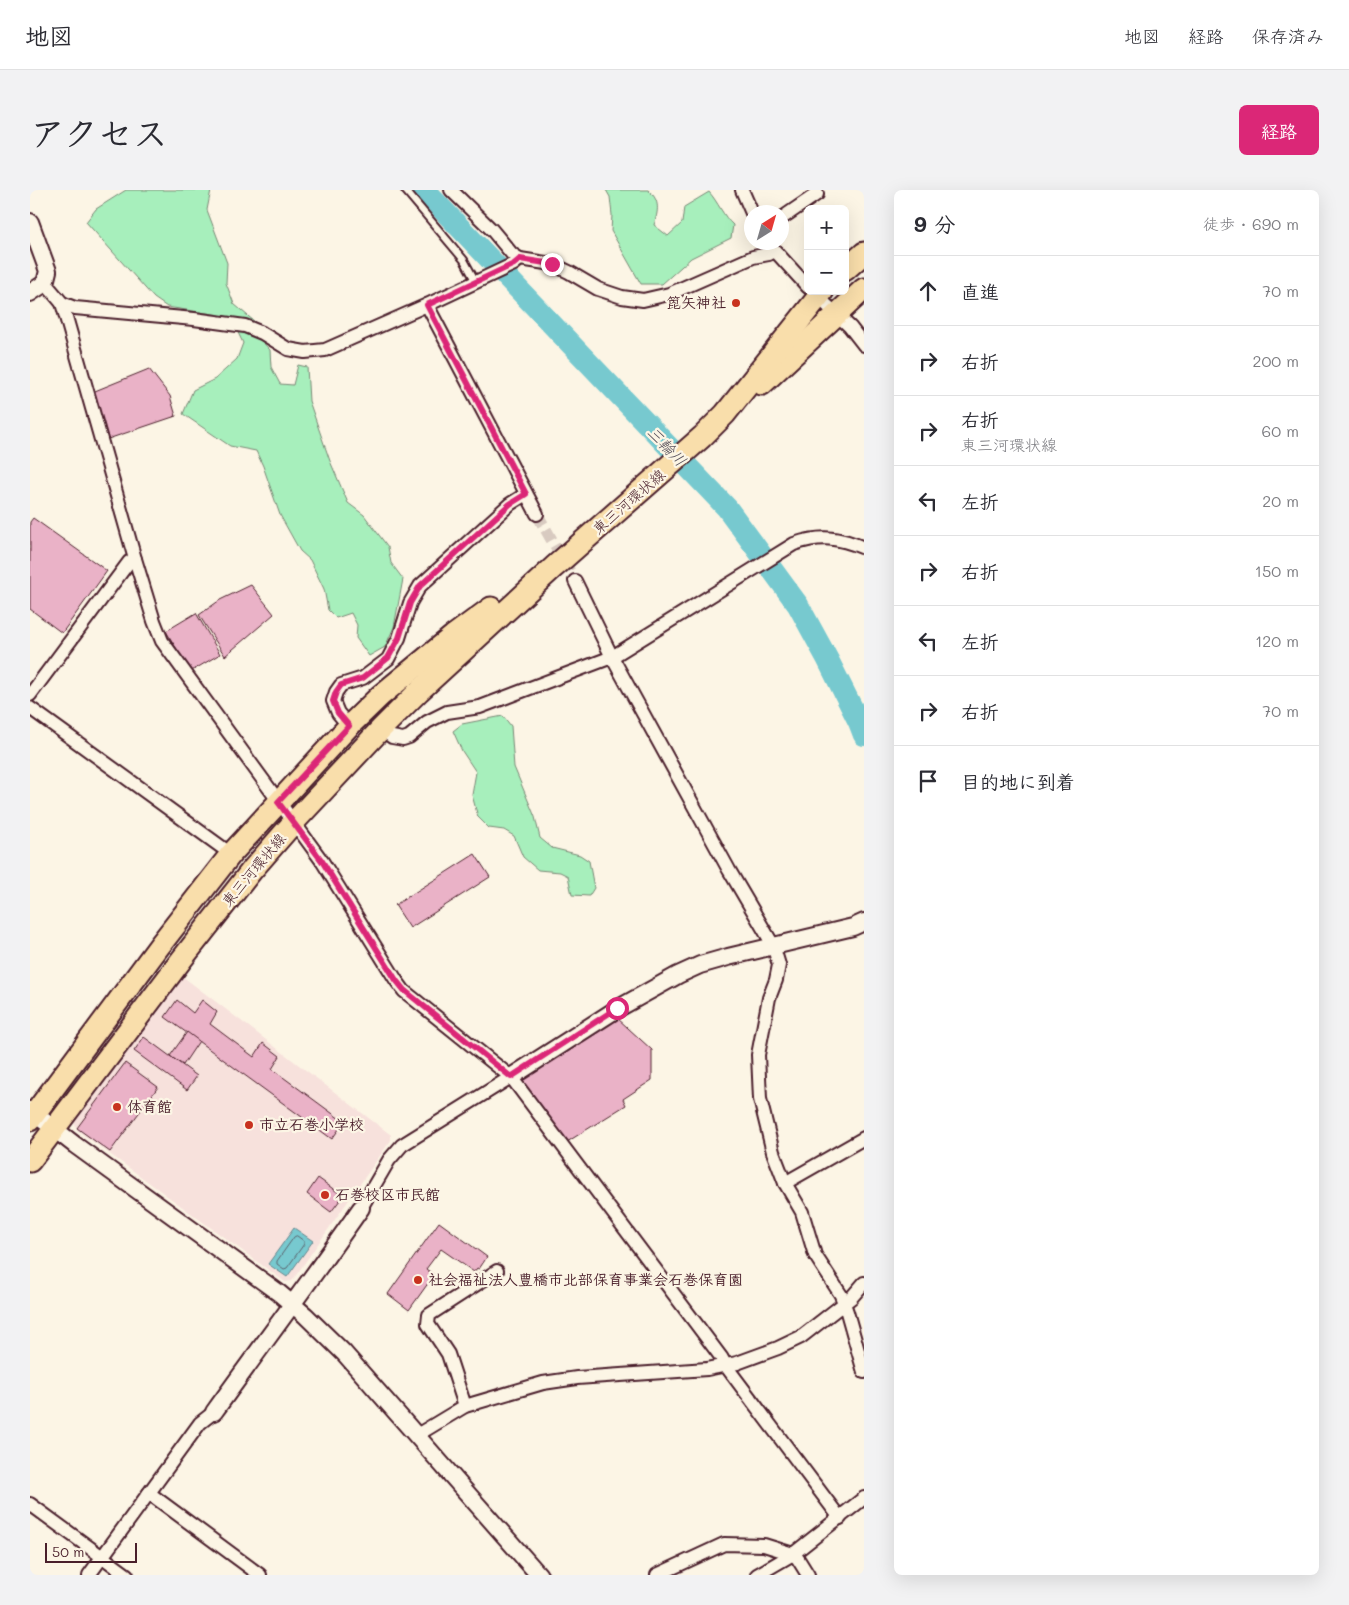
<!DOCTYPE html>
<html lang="ja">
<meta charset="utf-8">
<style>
:root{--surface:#fff;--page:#f2f2f3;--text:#2b2b33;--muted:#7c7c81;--line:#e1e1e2;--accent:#db2777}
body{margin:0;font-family:Mali,"Klee One",sans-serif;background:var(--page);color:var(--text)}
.controls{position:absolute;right:15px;top:15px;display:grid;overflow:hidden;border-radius:8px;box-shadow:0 5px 20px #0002}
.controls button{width:45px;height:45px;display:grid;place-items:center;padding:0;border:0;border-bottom:1px solid var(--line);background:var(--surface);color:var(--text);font:25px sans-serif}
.compass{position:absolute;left:714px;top:15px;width:45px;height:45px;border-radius:50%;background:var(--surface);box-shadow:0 5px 20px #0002;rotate:37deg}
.scale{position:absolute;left:15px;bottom:12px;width:92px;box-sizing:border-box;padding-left:5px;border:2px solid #4a1f2b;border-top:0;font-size:14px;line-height:18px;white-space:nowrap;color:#4a1f2b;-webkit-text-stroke:4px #fcf5e5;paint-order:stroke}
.stop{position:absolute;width:15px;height:15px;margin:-11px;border:4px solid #db2777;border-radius:50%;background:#fff}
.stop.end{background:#db2777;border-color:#fff;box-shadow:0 1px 5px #0008}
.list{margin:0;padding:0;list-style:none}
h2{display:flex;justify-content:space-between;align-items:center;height:65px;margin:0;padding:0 20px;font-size:21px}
h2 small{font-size:16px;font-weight:400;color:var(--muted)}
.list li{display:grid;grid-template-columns:32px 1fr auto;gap:15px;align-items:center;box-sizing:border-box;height:70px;padding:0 20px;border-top:1px solid var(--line)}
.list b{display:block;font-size:19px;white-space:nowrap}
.list p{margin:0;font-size:16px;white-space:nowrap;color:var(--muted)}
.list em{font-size:16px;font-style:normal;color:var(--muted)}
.icon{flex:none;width:28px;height:28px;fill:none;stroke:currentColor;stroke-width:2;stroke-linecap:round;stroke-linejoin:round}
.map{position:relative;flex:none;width:834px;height:1385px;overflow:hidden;border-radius:8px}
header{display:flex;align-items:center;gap:30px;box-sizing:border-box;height:70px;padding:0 25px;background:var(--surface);border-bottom:1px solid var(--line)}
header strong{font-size:24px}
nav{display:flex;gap:28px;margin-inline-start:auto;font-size:18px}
.intro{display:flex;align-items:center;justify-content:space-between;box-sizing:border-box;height:120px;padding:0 30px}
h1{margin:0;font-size:35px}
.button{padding:12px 22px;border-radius:8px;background:var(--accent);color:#fff;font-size:18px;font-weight:700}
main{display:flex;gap:30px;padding:0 30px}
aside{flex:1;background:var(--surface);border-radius:8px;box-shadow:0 5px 20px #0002}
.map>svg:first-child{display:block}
.built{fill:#f7e1dc}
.green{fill:#a7efbc;stroke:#788774}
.water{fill:#77c9cf;stroke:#65858d}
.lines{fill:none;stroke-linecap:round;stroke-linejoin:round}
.shore{stroke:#5c636d;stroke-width:1}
.river{stroke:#77c9cf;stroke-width:22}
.building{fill:#eab2c7;stroke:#4a1f2b}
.minor-tunnel{stroke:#d8cac0;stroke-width:12;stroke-dasharray:12 6;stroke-linecap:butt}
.service-casing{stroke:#4a1f2b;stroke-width:10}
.minor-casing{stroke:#4a1f2b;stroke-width:16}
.tertiary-casing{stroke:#4a1f2b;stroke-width:20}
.primary-casing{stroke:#4a1f2b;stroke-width:25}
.service{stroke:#fcf5e5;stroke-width:6}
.minor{stroke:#fcf5e5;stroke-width:12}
.tertiary{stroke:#fcf5e5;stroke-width:16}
.primary{stroke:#f9deab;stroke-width:21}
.route{stroke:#db2777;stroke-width:6}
.poi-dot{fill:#c8321e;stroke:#fcf5e5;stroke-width:2}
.labels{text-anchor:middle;stroke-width:4.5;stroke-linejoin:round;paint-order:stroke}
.poi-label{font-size:15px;font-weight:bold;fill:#4a1f2b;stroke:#fcf5e5;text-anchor:start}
.street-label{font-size:15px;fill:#4a1f2b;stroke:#fcf5e5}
.water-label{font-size:16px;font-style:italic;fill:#58525c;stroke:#fcf5e5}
</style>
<header>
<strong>地図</strong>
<nav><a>地図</a><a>経路</a><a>保存済み</a></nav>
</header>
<div class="intro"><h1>アクセス</h1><a class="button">経路</a></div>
<main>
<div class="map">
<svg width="834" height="1385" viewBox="0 0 834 1385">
<rect width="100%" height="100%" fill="#fcf5e5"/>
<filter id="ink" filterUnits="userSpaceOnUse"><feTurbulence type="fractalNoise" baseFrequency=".02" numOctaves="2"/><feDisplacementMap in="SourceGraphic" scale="10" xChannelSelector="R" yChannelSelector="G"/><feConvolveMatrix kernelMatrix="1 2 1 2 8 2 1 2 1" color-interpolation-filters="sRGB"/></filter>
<g filter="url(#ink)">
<path class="built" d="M152,786L361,945V950L262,1091L255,1092L47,940L44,932Z"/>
<g class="green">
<path d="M96,0H181L177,20L197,73L196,93L204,114L225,132L230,149L240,160L241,177L250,194L263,195L268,175L277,177L279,211L300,271L318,313L334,325L358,357L361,373L373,389L364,437L355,457L339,466L326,448L327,435L321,423L306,428L298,420L294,399L280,370L270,361L250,325L233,276L226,261L200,256L153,224L163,200L185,189L207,169L213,153L202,130L189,125L137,117L124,108L56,32L66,19Z"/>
<path d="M576,0H618C631,11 628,21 624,35L638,46L652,33L654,17L679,2C688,12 693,26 703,35L701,48L661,68L632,94H611L581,41L582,25L580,7Z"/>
<path d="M473,526L481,536L484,577L505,627L510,648L522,658L550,665L559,671L564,698L559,706L542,705L538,686L530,682L508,680L493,667L484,646L474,640L459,638L448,627L442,605L446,582L432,561L423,541L432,534Z"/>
</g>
<path class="water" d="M264,1038L283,1051L257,1087L238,1074Z"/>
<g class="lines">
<path class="shore" d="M267,1046L274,1051V1054L257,1078L254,1079L247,1074V1071L264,1047Z"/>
<path class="river" d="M394,0L697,318L768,415L798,470L829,532L834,545"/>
</g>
<g class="building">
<path d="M119,179L140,206L146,226L75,250L60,203Z"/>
<path d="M3,328L77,381L32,443L0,419V332Z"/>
<path d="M221,395L244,424L195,466L169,425L190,410Z"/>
<path d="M166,423L190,464L160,482L136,441Z"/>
<path d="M445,664L460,687L380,738L365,715Z"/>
<path d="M147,810L163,823L172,810L187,822L180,834L224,867L233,853L250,866L242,879L314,932L302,949L135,827Z"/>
<path d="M586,827L622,860V890L593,909L596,915L537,952L489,889Z"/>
<path d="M157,842L169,851L153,875L140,866Z"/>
<path d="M114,847L167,886L157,900L104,861Z"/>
<path d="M95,873L128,897L80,962L47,938Z"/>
<path d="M288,988L313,1006L301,1022L277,1004Z"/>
<path d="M409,1032L457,1067L449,1079L447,1078L444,1082L411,1059L396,1079L404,1085L379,1120L358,1104Z"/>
</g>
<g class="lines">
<path class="minor-tunnel" d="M507,324L545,391"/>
<g class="service-casing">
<path id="service" d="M375,0L434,70L446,92"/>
</g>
<g class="minor-casing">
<g id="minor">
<path d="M421,0L462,40L482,64L490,69L522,74L539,82L568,99L592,107L613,110L639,104L723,67L739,64L744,61"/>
<path d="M712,0L722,23"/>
<path d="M752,28L787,4L786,0"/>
<path d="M737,52L778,97"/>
<path d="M15,93L32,113L105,369L124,431L132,451L292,671L366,790L374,801L481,887L691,1167L696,1176L810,1328"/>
<path d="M784,103L820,137L834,155"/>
<path d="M32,113L45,118L164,129L215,136L232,143L258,159L275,162L295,160L397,115L484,74L490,69"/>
<path d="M397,115L507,324"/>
<path d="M545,391L582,467L699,680L743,755L749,775L746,790L739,808L728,865L730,909L743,962L755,993"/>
<path d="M0,505L99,372L105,369"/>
<path d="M0,518L201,664"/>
<path d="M319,536L308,523L303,511L306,502L311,495L333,488L358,469L369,448L380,413L390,396L480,314L496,304"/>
<path d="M351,539L362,547L373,549L379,547L397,532L417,522L450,517L582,467L764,354C791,345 808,347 834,358"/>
<path d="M834,948L755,993L772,1022L785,1065L811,1105L817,1122L834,1182"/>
<path d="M331,1018L359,970L372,955L481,887"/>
<path d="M435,1216L418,1164L398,1134L399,1125L467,1081"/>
<path d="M388,1246L392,1242L435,1216L513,1193L547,1188L677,1179L707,1173L748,1158L771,1147L821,1108L834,1093"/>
<path d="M119,1303L230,1385"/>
<path d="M0,1314L97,1385"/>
<path d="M59,1385L170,1233L184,1222"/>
<path d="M627,1385L694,1354L734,1355L763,1364"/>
<path d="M727,1385L763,1364"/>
<path d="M778,1385L768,1369L763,1364L834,1308"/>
</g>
</g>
<g class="tertiary-casing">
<g id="tertiary">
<path d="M0,32L18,81L15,93L0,103"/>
<path d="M481,887L587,819L648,785L670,775L698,767L823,737L834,732"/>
<path d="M0,920L45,955L249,1103L275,1125L314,1163L509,1385"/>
<path d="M184,1222C233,1154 283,1087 331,1018"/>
</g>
</g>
<g class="primary-casing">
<g id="primary">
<path d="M815,80L834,63"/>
<path d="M732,194L834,99"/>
<path d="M0,930L130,755L201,664L319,536L350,506L423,446L461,418"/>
<path d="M0,971L152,769L222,680L263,633L351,539L389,501L524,377L672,247L695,224L793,101"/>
</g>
</g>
<use href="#service" class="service"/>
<use href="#minor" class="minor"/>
<use href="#tertiary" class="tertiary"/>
<use href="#primary" class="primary"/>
</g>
</g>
<g class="lines" filter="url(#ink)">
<path class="route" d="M522,74L490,69L484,74L397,115L496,304L480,314L390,396L380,413L369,448L358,468L333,488L311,495L306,502L303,511L308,523L319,536L248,612L292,671L366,790L374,800L481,887L587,818"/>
</g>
<g class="poi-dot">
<circle cx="706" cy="113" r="5"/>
<circle cx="87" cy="917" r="5"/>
<circle cx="219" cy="935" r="5"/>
<circle cx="295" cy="1005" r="5"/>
<circle cx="388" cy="1090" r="5"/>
</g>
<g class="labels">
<g class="poi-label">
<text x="696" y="118" text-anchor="end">箆矢神社</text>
<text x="97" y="922">体育館</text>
<text x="229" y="940">市立石巻小学校</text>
<text x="305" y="1010">石巻校区市民館</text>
<text x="398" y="1095">社会福祉法人豊橋市北部保育事業会石巻保育園</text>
</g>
<g class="street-label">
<text transform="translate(599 312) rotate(-41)" y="5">東三河環状線</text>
<text transform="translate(224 680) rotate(-50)" y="5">東三河環状線</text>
</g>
<g class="water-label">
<text transform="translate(637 256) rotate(46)" y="6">三輪川</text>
</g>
</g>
</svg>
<div class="controls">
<button>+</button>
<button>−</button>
</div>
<svg class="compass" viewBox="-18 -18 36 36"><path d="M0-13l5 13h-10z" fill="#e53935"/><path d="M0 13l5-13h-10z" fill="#7c7c81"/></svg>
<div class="scale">50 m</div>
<div class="stop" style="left:587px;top:818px"></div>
<div class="stop end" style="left:522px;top:74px"></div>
</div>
<aside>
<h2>9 分<small>徒歩 · 690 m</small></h2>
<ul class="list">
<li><svg class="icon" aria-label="ahead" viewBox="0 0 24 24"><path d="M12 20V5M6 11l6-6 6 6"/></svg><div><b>直進</b></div><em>70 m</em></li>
<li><svg class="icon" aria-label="right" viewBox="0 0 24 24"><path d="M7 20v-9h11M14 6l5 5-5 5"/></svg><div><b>右折</b></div><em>200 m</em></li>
<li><svg class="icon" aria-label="right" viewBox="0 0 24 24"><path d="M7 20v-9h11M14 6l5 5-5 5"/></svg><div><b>右折</b><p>東三河環状線</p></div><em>60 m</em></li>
<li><svg class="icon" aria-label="left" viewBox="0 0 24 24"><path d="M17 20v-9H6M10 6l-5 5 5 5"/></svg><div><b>左折</b></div><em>20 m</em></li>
<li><svg class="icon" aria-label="right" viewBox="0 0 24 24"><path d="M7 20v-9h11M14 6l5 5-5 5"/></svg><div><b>右折</b></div><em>150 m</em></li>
<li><svg class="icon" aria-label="left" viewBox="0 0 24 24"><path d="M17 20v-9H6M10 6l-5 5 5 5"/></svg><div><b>左折</b></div><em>120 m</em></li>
<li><svg class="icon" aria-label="right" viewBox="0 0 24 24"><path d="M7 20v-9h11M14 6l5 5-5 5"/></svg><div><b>右折</b></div><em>70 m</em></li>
<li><svg class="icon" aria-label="arrive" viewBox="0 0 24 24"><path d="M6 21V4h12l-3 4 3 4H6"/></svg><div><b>目的地に到着</b></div></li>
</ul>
</aside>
</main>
